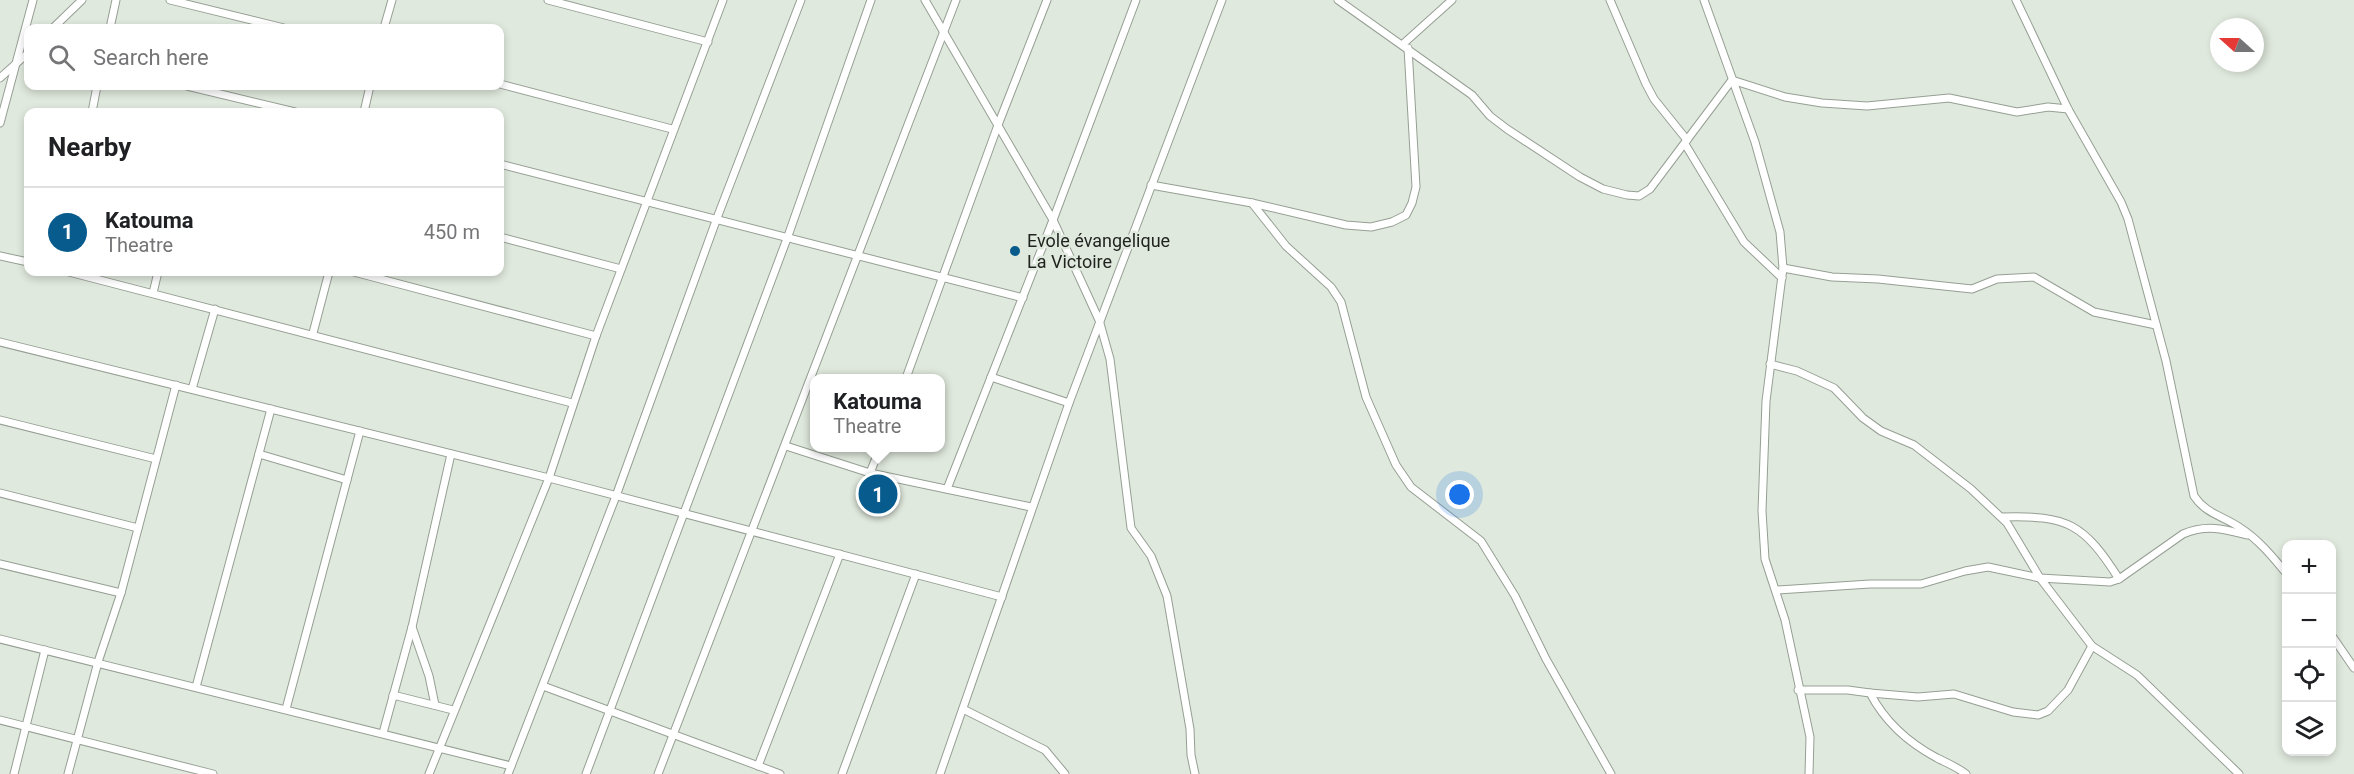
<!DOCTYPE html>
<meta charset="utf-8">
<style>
:root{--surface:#fff;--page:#f6f6f6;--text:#202124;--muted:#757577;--line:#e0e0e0;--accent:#085b8d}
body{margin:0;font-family:Roboto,sans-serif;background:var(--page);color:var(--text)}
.controls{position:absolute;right:18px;bottom:18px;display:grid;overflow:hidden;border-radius:12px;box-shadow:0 3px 9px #0003}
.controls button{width:54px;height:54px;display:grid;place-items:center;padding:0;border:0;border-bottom:2px solid var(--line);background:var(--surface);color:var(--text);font:30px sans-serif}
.compass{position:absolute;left:2210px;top:18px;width:54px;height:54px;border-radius:50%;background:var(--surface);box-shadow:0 3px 9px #0003;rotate:291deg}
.you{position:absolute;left:1460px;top:495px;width:21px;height:21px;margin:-15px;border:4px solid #fff;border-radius:50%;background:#1a73e8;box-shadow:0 0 0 9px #1a73e833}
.badge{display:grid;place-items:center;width:39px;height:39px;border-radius:50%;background:var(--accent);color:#fff;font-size:20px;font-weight:700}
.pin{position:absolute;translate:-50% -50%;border:3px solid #fff;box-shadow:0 2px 6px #0006}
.popup{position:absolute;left:810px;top:374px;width:135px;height:78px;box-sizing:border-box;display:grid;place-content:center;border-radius:12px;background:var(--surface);filter:drop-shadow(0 2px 4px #0005);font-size:20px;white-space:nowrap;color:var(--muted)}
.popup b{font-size:22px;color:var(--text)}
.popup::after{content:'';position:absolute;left:50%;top:100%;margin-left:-12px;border:12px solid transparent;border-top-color:var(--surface)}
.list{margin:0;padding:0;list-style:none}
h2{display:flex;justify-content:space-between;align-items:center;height:78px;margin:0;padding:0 24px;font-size:26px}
h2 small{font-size:20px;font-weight:400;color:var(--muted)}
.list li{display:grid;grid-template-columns:39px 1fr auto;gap:18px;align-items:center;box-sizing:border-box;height:90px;padding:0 24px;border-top:2px solid var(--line)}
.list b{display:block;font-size:22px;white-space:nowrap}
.list p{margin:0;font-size:20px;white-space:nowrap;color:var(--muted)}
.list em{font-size:20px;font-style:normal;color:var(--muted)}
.icon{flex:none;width:33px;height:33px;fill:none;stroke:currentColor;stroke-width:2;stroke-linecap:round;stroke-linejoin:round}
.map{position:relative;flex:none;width:2354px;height:774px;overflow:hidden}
.search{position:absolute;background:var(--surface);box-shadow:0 3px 9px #0003;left:24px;top:24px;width:480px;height:66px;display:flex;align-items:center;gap:15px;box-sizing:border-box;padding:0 21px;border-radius:12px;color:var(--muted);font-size:22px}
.panel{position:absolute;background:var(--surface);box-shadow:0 3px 9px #0003;left:24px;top:108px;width:480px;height:168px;border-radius:12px}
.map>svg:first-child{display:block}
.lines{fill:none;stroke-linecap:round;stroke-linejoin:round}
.minor-casing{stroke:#969f94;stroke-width:9}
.minor{stroke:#fff;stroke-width:7}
.poi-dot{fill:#085b8d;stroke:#e0e9dd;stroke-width:2}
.labels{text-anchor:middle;stroke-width:5;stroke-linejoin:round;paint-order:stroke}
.poi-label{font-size:18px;fill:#1f221e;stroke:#e0e9dd;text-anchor:start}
</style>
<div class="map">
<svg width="2354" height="774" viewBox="0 0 2354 774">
<rect width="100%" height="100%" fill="#e0e9dd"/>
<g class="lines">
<g class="minor-casing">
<g id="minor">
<path d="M170,0L284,28"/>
<path d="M548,0L708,42"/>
<path d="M925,0L1053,220L1099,320L1110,359L1131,528L1151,556L1167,596L1190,729L1191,755L1195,774"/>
<path d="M1338,0L1472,95L1490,116L1507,129L1580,177L1603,189L1627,195L1639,196L1650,189L1732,80L1785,97L1822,103L1867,106L1949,98L2017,112L2048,107L2068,109"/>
<path d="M1610,0L1646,84L1654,99L1687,140"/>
<path d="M1704,0L1755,142L1780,232L1783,268L1766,401L1762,511L1765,559L1785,620L1810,737L1809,774"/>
<path d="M2016,0L2068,109L2121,202L2128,219L2166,361L2194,496C2206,514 2223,516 2239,527C2258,539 2272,556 2286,573"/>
<path d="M53,28L82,0"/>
<path d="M110,28L116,0"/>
<path d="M384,28L392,0"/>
<path d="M1403,44L1452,0"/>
<path d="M0,78L28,53"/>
<path d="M500,84L672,129"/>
<path d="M187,86L295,112"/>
<path d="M92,112L97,86"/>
<path d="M364,112L370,86"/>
<path d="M0,123L33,0"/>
<path d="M1685,144L1744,242L1782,278"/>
<path d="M500,164L1023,298"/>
<path d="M1151,185L1252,203L1346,225L1371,227L1392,222L1406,215L1412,203L1416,187L1408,48"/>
<path d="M1252,203L1286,246L1331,287L1341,302L1366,397L1396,465L1411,487L1481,541L1515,596L1546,659L1611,774"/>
<path d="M500,237L621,269"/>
<path d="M0,256L28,262"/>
<path d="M1783,268L1832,277L1878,279L1972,289L1997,279L2034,277L2094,312L2156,325"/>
<path d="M69,272L572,403"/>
<path d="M354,272L596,336"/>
<path d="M153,293L158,272"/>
<path d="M313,333L329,272"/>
<path d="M0,342L549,478L1002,597"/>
<path d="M1770,364L1797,371L1834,388L1863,418L1881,431L1914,445L1971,489L2007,523L2040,578L2092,646L2137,675L2239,774"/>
<path d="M991,377L1069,403"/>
<path d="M906,378L998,125L1047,0"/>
<path d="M192,389L215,309"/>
<path d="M0,420L156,459"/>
<path d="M786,446L870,473L1031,507"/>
<path d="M259,454L347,480"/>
<path d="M870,473L880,448"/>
<path d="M947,489L1053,220L1136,0"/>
<path d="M0,493L138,528"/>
<path d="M2002,517C2068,515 2084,524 2119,579"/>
<path d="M0,564L121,593"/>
<path d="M1777,590L1870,584H1921L1965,571L1988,567L2040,578L2110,582L2119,579L2183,534C2207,524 2224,529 2247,535"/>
<path d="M412,627L429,676L435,705"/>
<path d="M2332,636L2354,668"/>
<path d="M0,639L511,766"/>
<path d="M543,686L780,774"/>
<path d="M196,687L271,409"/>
<path d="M1798,690H1848L1870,693C1885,722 1907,742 1937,758C1947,763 1957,767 1966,774"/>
<path d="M1870,693L1918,697L1954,694L2013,712L2038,715L2048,711L2068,690L2092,646"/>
<path d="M393,695L453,710"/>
<path d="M286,709L360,431"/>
<path d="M963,709L1045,750L1065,774"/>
<path d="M0,720L213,774"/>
<path d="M383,733L412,627L451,454"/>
<path d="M758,766L840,554"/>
<path d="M14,774L45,650"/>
<path d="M68,774L98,662L121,593L176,385"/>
<path d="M429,774L549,478L596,336L723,0"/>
<path d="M508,774L616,496L717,218L801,0"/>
<path d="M586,774L788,236L871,0"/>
<path d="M658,774L956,0"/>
<path d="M842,774L916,574"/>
<path d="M940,774L1069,403L1222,0"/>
</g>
</g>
<use href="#minor" class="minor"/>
</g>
<circle class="poi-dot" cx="1015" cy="251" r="6"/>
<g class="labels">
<g class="poi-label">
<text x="1027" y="247">Evole évangelique<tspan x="1027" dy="21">La Victoire</tspan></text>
</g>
</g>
</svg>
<div class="controls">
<button>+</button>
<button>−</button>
<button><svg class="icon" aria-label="locate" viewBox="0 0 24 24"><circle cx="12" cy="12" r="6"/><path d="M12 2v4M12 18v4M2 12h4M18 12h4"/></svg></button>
<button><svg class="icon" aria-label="layers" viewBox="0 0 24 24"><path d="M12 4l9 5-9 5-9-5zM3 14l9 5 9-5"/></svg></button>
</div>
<svg class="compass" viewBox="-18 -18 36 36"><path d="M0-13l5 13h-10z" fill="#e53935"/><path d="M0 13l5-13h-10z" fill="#757577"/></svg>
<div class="you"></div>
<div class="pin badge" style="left:878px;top:494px">1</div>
<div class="popup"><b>Katouma</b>Theatre</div>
<div class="search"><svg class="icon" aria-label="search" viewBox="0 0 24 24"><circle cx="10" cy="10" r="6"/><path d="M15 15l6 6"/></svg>Search here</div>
<section class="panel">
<h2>Nearby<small></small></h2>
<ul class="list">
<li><span class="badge">1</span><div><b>Katouma</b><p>Theatre</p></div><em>450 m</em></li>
</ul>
</section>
</div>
